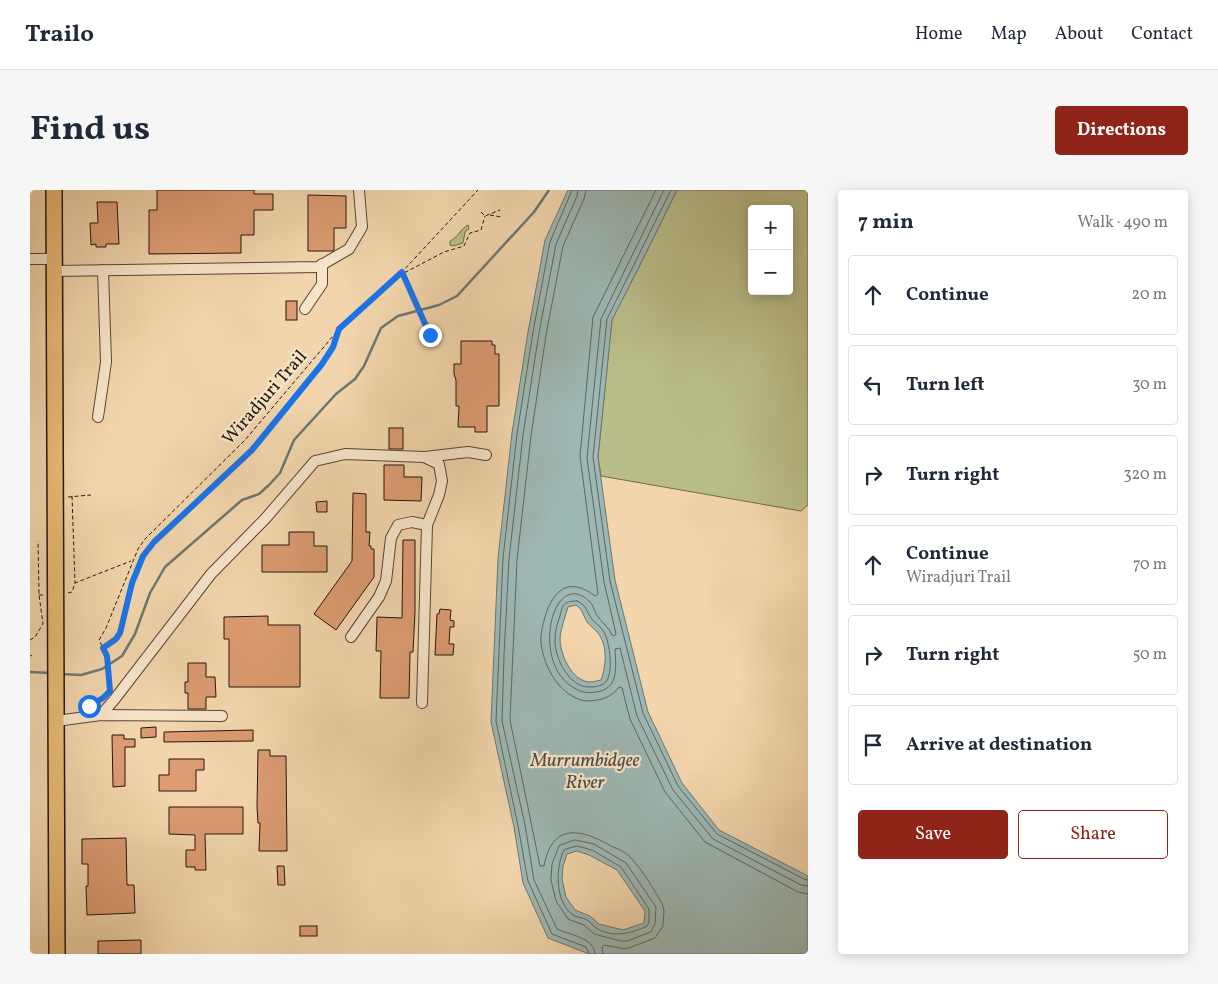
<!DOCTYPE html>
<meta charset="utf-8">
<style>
:root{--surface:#fff;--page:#f6f6f7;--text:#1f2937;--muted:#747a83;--line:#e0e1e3;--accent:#8f2418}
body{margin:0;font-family:Vollkorn,serif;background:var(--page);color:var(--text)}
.controls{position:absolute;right:15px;top:15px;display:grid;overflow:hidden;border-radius:5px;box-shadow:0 2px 12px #0003}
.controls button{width:45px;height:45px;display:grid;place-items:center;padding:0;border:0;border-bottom:1px solid var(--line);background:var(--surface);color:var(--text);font:25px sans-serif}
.stop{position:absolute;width:15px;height:15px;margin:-11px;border:4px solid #1a73e8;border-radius:50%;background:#fff}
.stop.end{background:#1a73e8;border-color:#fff;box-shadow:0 1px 5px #0008}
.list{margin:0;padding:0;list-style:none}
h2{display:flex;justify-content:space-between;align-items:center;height:65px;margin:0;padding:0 20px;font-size:21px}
h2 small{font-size:16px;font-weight:400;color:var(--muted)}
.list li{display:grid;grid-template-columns:32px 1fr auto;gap:15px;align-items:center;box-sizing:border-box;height:80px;margin:0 10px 10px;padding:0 10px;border:1px solid var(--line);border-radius:5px}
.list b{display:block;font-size:19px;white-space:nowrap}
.list p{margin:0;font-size:16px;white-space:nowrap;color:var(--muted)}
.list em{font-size:16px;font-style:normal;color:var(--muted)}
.actions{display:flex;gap:10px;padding:15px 20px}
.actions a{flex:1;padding:11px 0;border:1px solid var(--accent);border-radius:5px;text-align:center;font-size:18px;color:var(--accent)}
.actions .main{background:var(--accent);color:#fff}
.icon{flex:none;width:28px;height:28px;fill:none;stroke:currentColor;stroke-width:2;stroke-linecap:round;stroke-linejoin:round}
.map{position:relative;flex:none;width:778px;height:764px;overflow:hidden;border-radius:5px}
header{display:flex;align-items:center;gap:30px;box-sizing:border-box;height:70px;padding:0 25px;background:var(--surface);border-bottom:1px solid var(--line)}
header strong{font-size:24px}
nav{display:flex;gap:28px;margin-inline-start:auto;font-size:18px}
.intro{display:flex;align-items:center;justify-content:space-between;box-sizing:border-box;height:120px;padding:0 30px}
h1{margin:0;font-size:35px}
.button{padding:12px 22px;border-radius:5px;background:var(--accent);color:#fff;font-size:18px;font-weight:700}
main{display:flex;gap:30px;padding:0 30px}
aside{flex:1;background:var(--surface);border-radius:5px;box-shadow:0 2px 12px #0003}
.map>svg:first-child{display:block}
.green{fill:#b9bd8a;stroke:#6e6a4c;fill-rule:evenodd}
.water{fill:#9db7b3;stroke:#6d7771;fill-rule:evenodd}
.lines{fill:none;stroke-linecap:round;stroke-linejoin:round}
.shore{stroke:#606660;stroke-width:1}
.stream{stroke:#6d7771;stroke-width:2.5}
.building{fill:#dc9b71;stroke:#24160d}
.minor-casing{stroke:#584635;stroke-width:12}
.highway-casing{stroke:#24160d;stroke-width:18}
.path{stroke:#24160d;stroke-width:1;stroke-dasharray:4 2.5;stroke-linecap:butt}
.minor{stroke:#f7e4c9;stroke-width:10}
.highway{stroke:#e9ba76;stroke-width:15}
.route{stroke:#1a73e8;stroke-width:6}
.labels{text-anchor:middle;stroke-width:4.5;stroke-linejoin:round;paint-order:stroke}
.street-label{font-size:18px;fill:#24160d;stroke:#f7e4c9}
.water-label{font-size:19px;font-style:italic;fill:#4e4e47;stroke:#f7e4c9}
</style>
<header>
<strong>Trailo</strong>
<nav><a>Home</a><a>Map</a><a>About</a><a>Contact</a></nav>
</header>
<div class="intro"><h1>Find us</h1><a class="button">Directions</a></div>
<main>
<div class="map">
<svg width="778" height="764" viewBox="0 0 778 764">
<rect width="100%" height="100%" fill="#f2d5ac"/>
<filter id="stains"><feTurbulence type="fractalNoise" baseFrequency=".004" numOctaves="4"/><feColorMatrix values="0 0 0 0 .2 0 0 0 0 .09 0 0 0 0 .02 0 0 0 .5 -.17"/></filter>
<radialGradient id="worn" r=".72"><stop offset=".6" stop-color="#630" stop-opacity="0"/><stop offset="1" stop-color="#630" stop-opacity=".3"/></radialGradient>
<g class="green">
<path d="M647,0H778V315L771,321L571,286L568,267L582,129L610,75ZM722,19H759V101H722Z"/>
<path d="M438,35L439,39L435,42L433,53L423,56L420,55V51C428,48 430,39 438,35Z"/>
</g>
<path class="water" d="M538,0H647L610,75L582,130L568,267L585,390L618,522L652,593L689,640L778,686V764H559L518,748L493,693L484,637L461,532L468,368L482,243L498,142L515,50ZM546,415C553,420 553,425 557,432C560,436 565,439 568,443C578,456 576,476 571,490C567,491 562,492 559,492C541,490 530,464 530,448C531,438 535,427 538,417ZM547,661L559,665L587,680L615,721L614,733L593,740L569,734L560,726L545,720L536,707L532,689L533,676L537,664Z"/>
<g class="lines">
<g class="shore">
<path d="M542,0L520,52L503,142L487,244L473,368L466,531L488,636L498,691L522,744L556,757L559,764"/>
<path d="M548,0L547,6L526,54L509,143L493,245L479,369L474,465L472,531L495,635L504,690L527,739C539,745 564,747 565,764"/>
<path d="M556,0L554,9L533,56L516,145L501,246L487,370L480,530L510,676H514C522,633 550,638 581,656C588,659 596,662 601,668C613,681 623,698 632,713L634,721L633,736L625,748L596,759L574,755L572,757L573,764"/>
<path d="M626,0L563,127L550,266L568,404L565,406C539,386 523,400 515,427C513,435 510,445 511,453C513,469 519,483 529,495C536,503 547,511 559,511C571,510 581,508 589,497L592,498L600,529L635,602L675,652L768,702L778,704"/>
<path d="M634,0L571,129L557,268L574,392L586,444L584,446L582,445C578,436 571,432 566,424C564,420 563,414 559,411C522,376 498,478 548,500C555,503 559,503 566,502C589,499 586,477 585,459L590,458L607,526L643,600L683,649L771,695L778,696"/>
<path d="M641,0L577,129L563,267L580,391L613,523L648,596L687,644L774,689L778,690"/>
<path d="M547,411C556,415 556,420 561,428C564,433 571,436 574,442C580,453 584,484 575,493C572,496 564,497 560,497C539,498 524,467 525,449C525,441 527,434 530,426C531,422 532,415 536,413C539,411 544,411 547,411Z"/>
<path d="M545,650L564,654L596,673L626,717L625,734L621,742L597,751H591L564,744L554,735L538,729L526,711L521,690L522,674L529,656Z"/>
<path d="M547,656L562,660L591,677L619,719V732L617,736C601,744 582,748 566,738C563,736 561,732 557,730C553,727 547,728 543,725C525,713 525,677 534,660Z"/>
</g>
<g class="stream">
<path d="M0,482L21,483"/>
<path d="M31,484L51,485L72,479L92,466L105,444L120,403L135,377L212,310L229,304L239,295L250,283L264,250L306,204L325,189L334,176L351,138L368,126L409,115L427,106L504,22L519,0"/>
</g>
</g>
<g class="building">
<path d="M127,0H224V4H243V20H224V45H211V63L119,64V20H127Z"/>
<path d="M278,5L316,6V38H304V60L303,61H278Z"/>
<path d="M67,12H87L89,54H76V57H66V54L61,55L60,33H68Z"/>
<rect x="256" y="111" width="11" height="19"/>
<path d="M431,151H462V155H465V164H469V216H457V242H445V237H428L429,216H426V190L424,184V174H431Z"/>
<rect x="359" y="238" width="14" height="21"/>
<path d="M354,275H374V287H392L391,311L354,310Z"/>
<path d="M323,303L336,304V342H340L339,356H341V359H344V387L306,440L284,424L322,371Z"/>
<path d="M297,311V322H287L286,312Z"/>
<path d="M259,342H284V356H297V382H232V355H259Z"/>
<path d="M373,350H385V422L383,462H380L379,508H350L351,461H346L347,427L372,428Z"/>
<path d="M410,419L421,420L420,430L424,431V437H420L419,454H424L423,465H405L407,424H409Z"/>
<path d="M238,426V435H270V497H199V449H194V427Z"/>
<path d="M158,473H176V487H185L186,507H176V519H158V503H155V492H158Z"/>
<path d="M126,537V547L111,548V538Z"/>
<path d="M223,540V551L134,552V542Z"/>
<path d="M82,545H94V549H105V557H95V596L83,597Z"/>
<path d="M228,560H240V566H256L257,661H229L230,633H228L227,617Z"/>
<path d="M139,569H174V580H166V601H129V585H139Z"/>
<path d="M139,617H213V644H175L176,680H165V677H156V660H165V645L139,644Z"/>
<path d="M96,648L97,695H104L105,723L57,725L56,696H58V674H52V649Z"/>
<path d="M247,676H254L255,695H248Z"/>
<rect x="270" y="736" width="17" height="10"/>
<path d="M111,750V764H68V751Z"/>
</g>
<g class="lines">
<g class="minor-casing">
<g id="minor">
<path d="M0,69H24"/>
<path d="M24,81L288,77L319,59L332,37L329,0"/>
<path d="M275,119L292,94V74"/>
<path d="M68,227L76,172L73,80"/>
<path d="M395,267L438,262L456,265"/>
<path d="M392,513L397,335"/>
<path d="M71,525L84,510L181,384L235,329L285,271L315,264L394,267L409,274L412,291L409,305L397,335L382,332L368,335L361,348L356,391L349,407L321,447"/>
<path d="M26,531L71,525L192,526"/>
</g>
</g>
<g class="highway-casing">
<path id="highway" d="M24,0L27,764"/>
</g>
<g class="path">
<path d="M451,22L455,26L470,20"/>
<path d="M460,25L471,27"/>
<path d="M400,145L372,82H376L414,62L434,56L440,43L451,40L455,26"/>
<path d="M42,306L45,393"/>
<path d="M38,307L61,305"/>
<path d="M38,403L42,402L45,393L101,371"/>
<path d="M9,405H14"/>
<path d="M0,450L5,447L13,434L9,405L8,351"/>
<path d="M74,458L86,449L91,443C95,430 95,417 98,404C103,380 116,360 132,343L229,251L292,174L303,157L309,139"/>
<path d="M0,465L2,466"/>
<path d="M80,500L77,466L69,450L76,438L108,359L115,349L215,250L309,139L372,82L448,0"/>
<path d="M56,517L73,508"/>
</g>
<use href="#minor" class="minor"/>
<use href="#highway" class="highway"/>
</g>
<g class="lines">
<path class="route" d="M59,516L73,508L80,501L77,466L73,458L86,449L90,443L102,393L113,366L124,352L222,260L292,174L303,157L309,139L372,82L400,145"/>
</g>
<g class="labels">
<g class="street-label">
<text transform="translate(234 207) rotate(-49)" y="6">Wiradjuri Trail</text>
</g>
<g class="water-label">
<text x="555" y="576">Murrumbidgee<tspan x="555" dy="22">River</tspan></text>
</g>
</g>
<rect width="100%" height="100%" filter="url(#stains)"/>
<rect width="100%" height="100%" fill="url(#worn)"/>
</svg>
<div class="controls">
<button>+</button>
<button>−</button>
</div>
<div class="stop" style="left:59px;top:516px"></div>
<div class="stop end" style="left:400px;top:145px"></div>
</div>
<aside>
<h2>7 min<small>Walk · 490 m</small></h2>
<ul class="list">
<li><svg class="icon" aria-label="ahead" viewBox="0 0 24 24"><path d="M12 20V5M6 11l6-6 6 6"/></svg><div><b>Continue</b></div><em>20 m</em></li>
<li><svg class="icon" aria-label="left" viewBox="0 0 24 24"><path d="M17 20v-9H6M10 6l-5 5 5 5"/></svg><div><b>Turn left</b></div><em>30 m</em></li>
<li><svg class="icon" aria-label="right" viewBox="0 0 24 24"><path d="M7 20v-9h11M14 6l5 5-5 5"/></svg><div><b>Turn right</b></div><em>320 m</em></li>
<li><svg class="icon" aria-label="ahead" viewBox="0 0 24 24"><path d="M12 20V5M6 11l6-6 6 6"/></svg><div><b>Continue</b><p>Wiradjuri Trail</p></div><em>70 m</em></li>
<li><svg class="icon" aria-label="right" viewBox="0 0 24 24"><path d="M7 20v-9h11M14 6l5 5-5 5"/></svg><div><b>Turn right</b></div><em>50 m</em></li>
<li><svg class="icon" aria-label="arrive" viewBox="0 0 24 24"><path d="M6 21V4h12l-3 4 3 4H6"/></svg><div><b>Arrive at destination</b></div></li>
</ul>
<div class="actions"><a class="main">Save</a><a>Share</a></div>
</aside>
</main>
